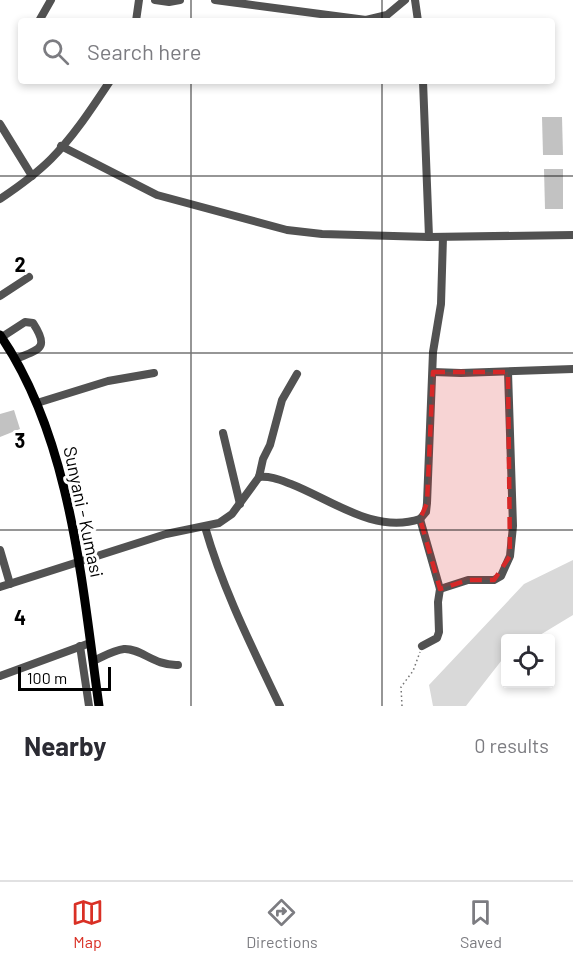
<!DOCTYPE html>
<style>
:root{--surface:#fff;--page:#f2f2f3;--text:#2b2b33;--muted:#7c7c81;--line:#e1e1e2;--accent:#d93025}
body{margin:0;font-family:Barlow,sans-serif;background:var(--page);color:var(--text)}
.controls{position:absolute;right:18px;bottom:18px;display:grid;overflow:hidden;border-radius:6px;box-shadow:0 3px 9px #0003}
.controls button{width:54px;height:54px;display:grid;place-items:center;padding:0;border:0;border-bottom:2px solid var(--line);background:var(--surface);color:var(--text);font:30px sans-serif}
.scale{position:absolute;left:18px;bottom:15px;width:93px;box-sizing:border-box;padding-left:6px;border:3px solid #000;border-top:0;font-size:16px;line-height:21px;white-space:nowrap;color:#000;-webkit-text-stroke:4px #fff;paint-order:stroke}
.list{margin:0;padding:0;list-style:none}
h2{display:flex;justify-content:space-between;align-items:center;height:78px;margin:0;padding:0 24px;font-size:26px}
h2 small{font-size:20px;font-weight:400;color:var(--muted)}
.icon{flex:none;width:33px;height:33px;fill:none;stroke:currentColor;stroke-width:2;stroke-linecap:round;stroke-linejoin:round}
.map{position:relative;flex:none;width:573px;height:706px;overflow:hidden}
.search{position:absolute;background:var(--surface);box-shadow:0 3px 9px #0003;left:18px;right:18px;top:18px;height:66px;display:flex;align-items:center;gap:15px;box-sizing:border-box;padding:0 21px;border-radius:6px;color:var(--muted);font-size:22px}
.sheet{height:174px;background:var(--surface)}
nav{display:flex;justify-content:space-around;align-items:center;box-sizing:border-box;height:84px;border-top:2px solid var(--line);background:var(--surface);font-size:16px;color:var(--muted)}
nav a{display:grid;justify-items:center;gap:3px}
nav .on{color:var(--accent)}
.map>svg:first-child{display:block}
.green{fill:#d9d9d9}
.building{fill:#c2c2c2}
.lines{fill:none;stroke-linecap:round;stroke-linejoin:round}
.path{stroke:#747474;stroke-width:1.5;stroke-dasharray:1.5 3;stroke-linecap:butt}
.minor{stroke:#525252;stroke-width:8}
.major{stroke:#000;stroke-width:9}
.marked{fill:#d62828;fill-opacity:0.2;stroke:#d62828;stroke-width:4.5;stroke-dasharray:12 8;stroke-linejoin:round}
.grid{fill:none;stroke:#000;stroke-width:1.5;stroke-opacity:0.55}
.labels{text-anchor:middle;stroke-width:6;stroke-linejoin:round;paint-order:stroke}
.street-label{font-size:18px;fill:#000;stroke:#fff}
.grid-label{font-size:20px;text-anchor:middle;font-weight:bold;fill:#000;stroke:#fff;stroke-width:6;stroke-linejoin:round;paint-order:stroke}
</style>
<div class="map">
<svg width="573" height="706" viewBox="0 0 573 706">
<rect width="100%" height="100%" fill="#fff"/>
<path class="green" d="M573,560V615L535,638H506L505,656L466,706H433L429,685L524,584Z"/>
<g class="building">
<path d="M542,117H562L563,155H543Z"/>
<path d="M544,169H563V209H545Z"/>
<path d="M14,410L20,429L0,437V414Z"/>
</g>
<g class="lines">
<path class="path" d="M402,706L401,687L413,671L420,652"/>
<g class="minor">
<path d="M155,0L169,2L180,0"/>
<path d="M215,0L366,20L387,15L405,0"/>
<path d="M415,0L418,21"/>
<path d="M39,21L51,0"/>
<path d="M136,21L139,0"/>
<path d="M423,81L429,237"/>
<path d="M0,124L32,176"/>
<path d="M61,146L157,195L287,230L322,234L429,237L573,235"/>
<path d="M0,199C18,187 36,174 51,159C74,136 92,108 110,81"/>
<path d="M0,296L29,277"/>
<path d="M2,337L25,322L33,323C50,349 39,349 16,359"/>
<path d="M433,372L461,373L573,369"/>
<path d="M37,403L108,381L154,373"/>
<path d="M223,433L240,504"/>
<path d="M259,477C271,476 280,480 291,484C332,500 374,534 420,519L440,589L438,602L439,632L437,638L422,646"/>
<path d="M420,519L426,512L427,503L433,352L441,304L443,237"/>
<path d="M205,527C223,590 252,647 280,706"/>
<path d="M0,550L10,584"/>
<path d="M0,587L166,534L219,523L232,514L259,477L263,459L270,445L282,400L297,374"/>
<path d="M440,589L468,580H494L501,576L510,556L513,526L508,372"/>
<path d="M80,646L89,706"/>
<path d="M93,661C102,657 114,650 124,649C141,648 154,666 178,665"/>
<path d="M0,676L90,643"/>
</g>
<path class="major" d="M0,335C71,438 82,584 99,706"/>
</g>
<path class="marked" d="M433,372H508L510,556L494,580H468L440,589L420,519L427,503Z"/>
<path class="grid" d="M191,0V21M382,0V21M191,81V706M382,81V706M0,176H573M0,353H573M0,530H573"/>
<g class="labels">
<g class="street-label">
<text transform="translate(83 512) rotate(78)" y="6">Sunyani - Kumasi</text>
</g>
</g>
<g class="grid-label">
<text x="20" y="272">2</text>
<text x="20" y="448">3</text>
<text x="20" y="625">4</text>
</g>
</svg>
<div class="controls">
<button><svg class="icon" aria-label="locate" viewBox="0 0 24 24"><circle cx="12" cy="12" r="6"/><path d="M12 2v4M12 18v4M2 12h4M18 12h4"/></svg></button>
</div>
<div class="scale">100 m</div>
<div class="search"><svg class="icon" aria-label="search" viewBox="0 0 24 24"><circle cx="10" cy="10" r="6"/><path d="M15 15l6 6"/></svg>Search here</div>
</div>
<section class="sheet">
<h2>Nearby<small>0 results</small></h2>
<ul class="list">
</ul>
</section>
<nav>
<a class="on"><svg class="icon" aria-label="map" viewBox="0 0 24 24"><path d="M3 6l6-2 6 2 6-2v14l-6 2-6-2-6 2zM9 4v14M15 6v14"/></svg>Map</a>
<a><svg class="icon" aria-label="directions" viewBox="0 0 24 24"><path d="M12 3l9 9-9 9-9-9zM9 14v-3h6M13 9l2 2-2 2"/></svg>Directions</a>
<a><svg class="icon" aria-label="saved" viewBox="0 0 24 24"><path d="M7 4h10v16l-5-4-5 4z"/></svg>Saved</a>
</nav>
